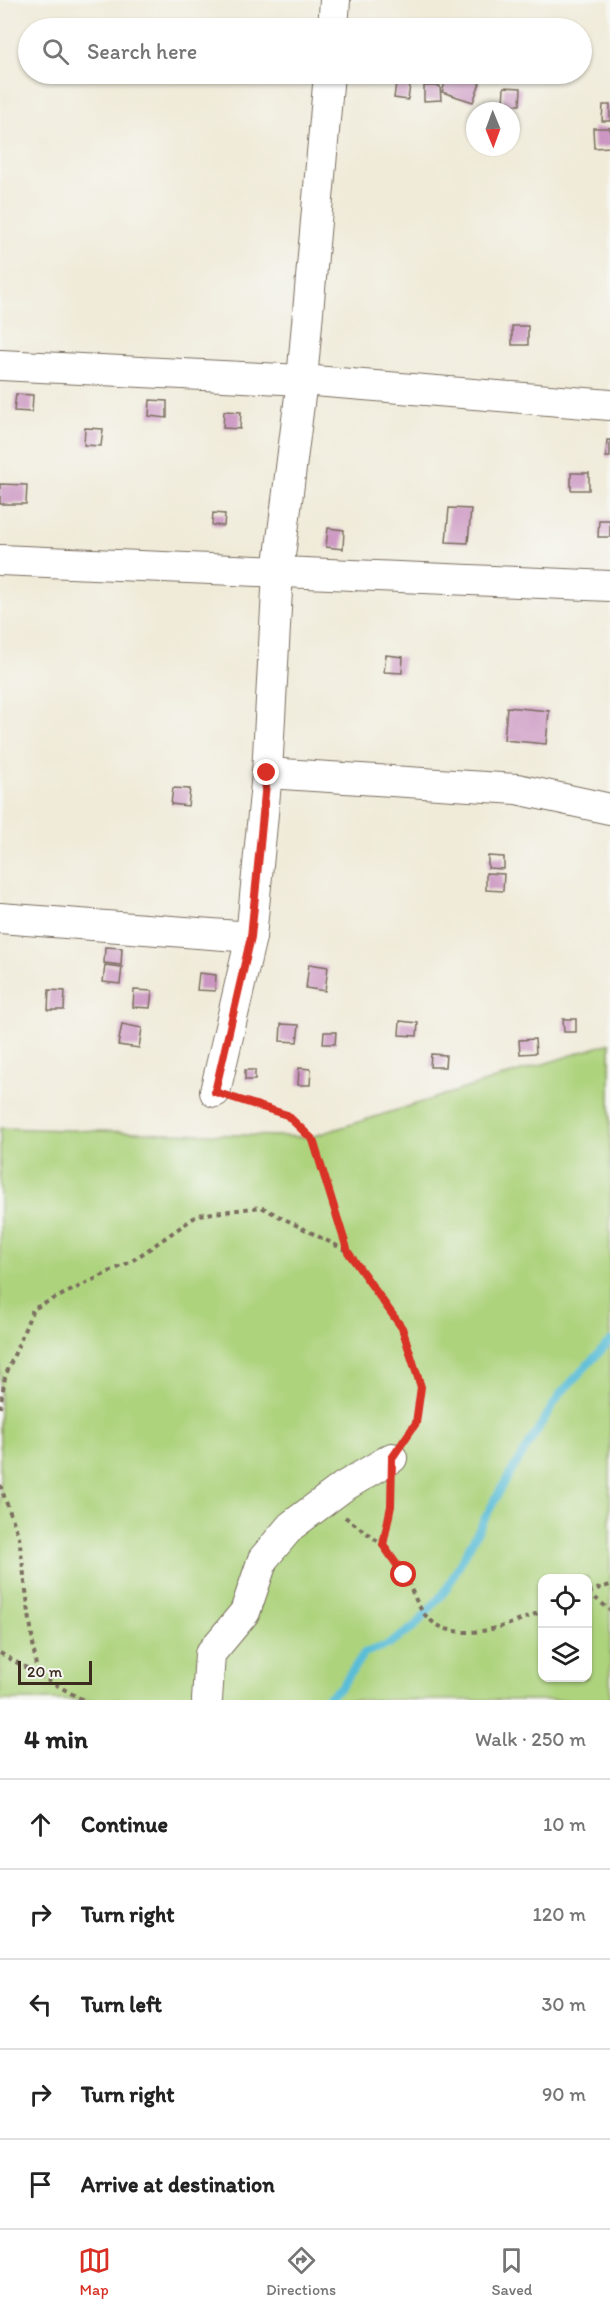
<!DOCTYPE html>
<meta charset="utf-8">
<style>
:root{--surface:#fff;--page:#f6f6f6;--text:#222;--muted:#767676;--line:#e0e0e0;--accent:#d93025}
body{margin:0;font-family:Itim,sans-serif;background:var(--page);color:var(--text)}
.controls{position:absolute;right:18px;bottom:18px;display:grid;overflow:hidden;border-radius:12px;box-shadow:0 2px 4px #0004}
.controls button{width:54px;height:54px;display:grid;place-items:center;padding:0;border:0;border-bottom:2px solid var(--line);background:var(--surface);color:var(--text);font:30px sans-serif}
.compass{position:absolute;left:466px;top:102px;width:54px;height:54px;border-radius:50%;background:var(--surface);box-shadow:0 2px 4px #0004;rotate:179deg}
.scale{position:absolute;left:18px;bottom:15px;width:74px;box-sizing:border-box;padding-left:6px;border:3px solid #3b2a1e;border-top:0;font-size:16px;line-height:21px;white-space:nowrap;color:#3b2a1e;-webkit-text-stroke:4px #f6f6f2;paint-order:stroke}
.stop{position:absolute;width:18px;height:18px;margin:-14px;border:4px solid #d93025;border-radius:50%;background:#fff}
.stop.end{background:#d93025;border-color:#fff;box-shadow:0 2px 6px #0008}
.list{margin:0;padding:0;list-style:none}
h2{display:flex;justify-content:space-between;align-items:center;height:78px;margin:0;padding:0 24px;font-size:26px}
h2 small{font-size:20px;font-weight:400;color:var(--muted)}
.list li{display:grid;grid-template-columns:39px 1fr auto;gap:18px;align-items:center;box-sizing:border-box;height:90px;padding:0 24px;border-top:2px solid var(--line)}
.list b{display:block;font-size:22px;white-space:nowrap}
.list em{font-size:20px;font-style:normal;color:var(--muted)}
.icon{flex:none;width:33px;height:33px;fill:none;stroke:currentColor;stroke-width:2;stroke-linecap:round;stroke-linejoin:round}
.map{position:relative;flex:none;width:610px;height:1700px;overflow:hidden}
.search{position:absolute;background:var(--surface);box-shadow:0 2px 4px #0004;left:18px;right:18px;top:18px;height:66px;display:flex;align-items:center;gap:15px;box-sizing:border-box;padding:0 21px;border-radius:33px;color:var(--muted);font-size:22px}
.sheet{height:528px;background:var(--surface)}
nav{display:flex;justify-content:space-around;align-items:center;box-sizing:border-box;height:84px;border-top:2px solid var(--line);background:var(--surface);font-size:16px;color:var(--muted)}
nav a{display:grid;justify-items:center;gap:3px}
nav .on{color:var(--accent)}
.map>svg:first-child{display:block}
.green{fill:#add37d;stroke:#747e4e;stroke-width:1.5;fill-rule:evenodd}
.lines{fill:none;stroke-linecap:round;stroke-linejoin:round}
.stream{stroke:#5abdd8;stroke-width:8}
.building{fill:#cc96c2}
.minor-casing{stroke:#7a6e5f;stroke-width:32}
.path{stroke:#7a6e5f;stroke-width:4;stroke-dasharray:4.5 4.5;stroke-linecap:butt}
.minor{stroke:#fff;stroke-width:30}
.route{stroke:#d93025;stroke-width:8}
</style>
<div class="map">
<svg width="610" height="1700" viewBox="0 0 610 1700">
<rect width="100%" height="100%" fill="#f6f6f2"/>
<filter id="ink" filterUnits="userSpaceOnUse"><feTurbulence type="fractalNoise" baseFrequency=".0167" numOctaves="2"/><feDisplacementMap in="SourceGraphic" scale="12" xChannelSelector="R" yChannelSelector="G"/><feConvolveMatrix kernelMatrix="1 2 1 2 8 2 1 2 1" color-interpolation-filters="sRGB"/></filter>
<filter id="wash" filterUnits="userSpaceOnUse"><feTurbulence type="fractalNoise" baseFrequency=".008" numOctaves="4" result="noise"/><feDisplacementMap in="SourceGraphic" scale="24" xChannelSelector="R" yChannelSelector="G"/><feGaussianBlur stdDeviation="1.35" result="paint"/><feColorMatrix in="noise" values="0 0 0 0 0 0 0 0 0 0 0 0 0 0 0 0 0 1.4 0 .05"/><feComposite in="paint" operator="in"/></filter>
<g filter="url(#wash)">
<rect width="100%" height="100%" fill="#f0ebd9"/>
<path class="green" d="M610,1043V1700H0V1128L311,1137ZM542,1578H588V1678H542Z"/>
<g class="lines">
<path class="stream" d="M324,1700L342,1686L364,1653L388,1645L415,1626L445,1591L502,1487L560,1394L610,1341"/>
</g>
<g id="blocks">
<g class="building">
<path d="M448,74L480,83L473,102L442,92Z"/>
<path d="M396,83L410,85L408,100L394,98Z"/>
<path d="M424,86H440L441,100L424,101Z"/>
<path d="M504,87L521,88L520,105L503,104Z"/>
<path d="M603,105H610V121H602Z"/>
<path d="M593,128H610V147L594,148Z"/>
<rect x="512" y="326" width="16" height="19"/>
<path d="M16,394L33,395L32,412L14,411Z"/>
<path d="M150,400L167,401V418L149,416Z"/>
<path d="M224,411L241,412L240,429L223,428Z"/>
<path d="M85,428L103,429L101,446L84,445Z"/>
<path d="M607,440H610V457H606Z"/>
<rect x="571" y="473" width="18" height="17"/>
<path d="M0,484L27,485L26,504H0Z"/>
<path d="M449,508L471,509L468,543L446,542Z"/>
<path d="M213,513L225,514L224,526L212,525Z"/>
<path d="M599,520H610V537H598Z"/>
<path d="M328,528L344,530L343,549L326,547Z"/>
<path d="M386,655L403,657L402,673L384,672Z"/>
<path d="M507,707L549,711L546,744L504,740Z"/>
<path d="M173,788L190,789L188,806L171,804Z"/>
<path d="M488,856L504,857V869L488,868Z"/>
<path d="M486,873L504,874L503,891L486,890Z"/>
<path d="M105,947L122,948L121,965L104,963Z"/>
<path d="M309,964L328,967L325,991L306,988Z"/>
<path d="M105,965L122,967L120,984L103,982Z"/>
<path d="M199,973L216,975L215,991L197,990Z"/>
<path d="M49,990L65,991L64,1010H48Z"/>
<path d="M134,990L152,991L150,1008L133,1007Z"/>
<path d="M563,1019H576V1032H564Z"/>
<path d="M400,1021L418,1023L417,1036L399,1035Z"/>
<path d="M122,1024L142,1028L139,1048L118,1045Z"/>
<path d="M281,1024L299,1025L297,1042L280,1041Z"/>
<path d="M324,1032H336L335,1044H323Z"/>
<path d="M535,1039L536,1053L520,1054L519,1040Z"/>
<path d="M431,1054L446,1055L445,1067H430Z"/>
<path d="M299,1068L311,1069L310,1085H298Z"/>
<rect x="245" y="1070" width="10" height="10"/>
</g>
</g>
</g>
<g filter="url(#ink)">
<use href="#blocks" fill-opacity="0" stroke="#7a6e5f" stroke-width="1.5"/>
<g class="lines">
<g class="minor-casing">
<g id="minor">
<path d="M333,28L335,0"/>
<path d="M0,365L302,380L610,405"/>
<path d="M0,560L610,586"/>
<path d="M267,773L517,789L610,809"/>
<path d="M0,918L251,937"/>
<path d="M215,1092L251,937L267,773L278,572L302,380L329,74"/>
<path d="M207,1700L210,1654L245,1612L263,1559L291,1526L343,1487L392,1458"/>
</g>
</g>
<g class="path">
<path d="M241,1100L287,1115L313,1140L348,1252L402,1328L421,1387L416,1423L407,1436"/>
<path d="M0,1408L5,1377L33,1309L132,1261L198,1215L261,1207L347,1251"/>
<path d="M0,1485L19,1537L37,1674"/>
<path d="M392,1491L391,1506L383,1545C390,1555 398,1565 404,1575C412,1588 416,1605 426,1616C455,1647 509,1626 542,1611"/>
<path d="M345,1517L383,1545"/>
<path d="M588,1592L610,1610"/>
<path d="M588,1592L610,1585"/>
<path d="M0,1653L83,1700"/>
</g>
<use href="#minor" class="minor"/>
</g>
</g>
<g class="lines" filter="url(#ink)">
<path class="route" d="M267,773L251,937L215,1092L287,1115L313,1140L348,1252L402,1328L421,1387L416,1423L392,1458L391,1506L383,1545L404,1575"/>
</g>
</svg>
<div class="controls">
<button><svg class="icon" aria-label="locate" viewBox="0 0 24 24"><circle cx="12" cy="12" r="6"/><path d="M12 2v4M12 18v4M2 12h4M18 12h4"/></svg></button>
<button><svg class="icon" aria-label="layers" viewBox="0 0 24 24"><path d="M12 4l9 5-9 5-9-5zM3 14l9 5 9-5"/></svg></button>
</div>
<svg class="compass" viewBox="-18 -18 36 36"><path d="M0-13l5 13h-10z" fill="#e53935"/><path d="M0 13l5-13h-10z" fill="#767676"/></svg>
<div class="scale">20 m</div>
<div class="stop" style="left:404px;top:1575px"></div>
<div class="stop end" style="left:267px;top:773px"></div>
<div class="search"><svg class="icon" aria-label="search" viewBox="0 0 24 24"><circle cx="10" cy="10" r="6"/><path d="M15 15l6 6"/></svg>Search here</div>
</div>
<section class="sheet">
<h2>4 min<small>Walk · 250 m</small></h2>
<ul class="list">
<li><svg class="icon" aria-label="ahead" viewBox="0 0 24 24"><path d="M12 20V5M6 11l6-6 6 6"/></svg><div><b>Continue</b></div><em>10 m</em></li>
<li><svg class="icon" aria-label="right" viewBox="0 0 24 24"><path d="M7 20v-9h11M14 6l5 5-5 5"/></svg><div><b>Turn right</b></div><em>120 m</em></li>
<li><svg class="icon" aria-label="left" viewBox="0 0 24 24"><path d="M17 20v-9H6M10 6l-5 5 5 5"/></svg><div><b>Turn left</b></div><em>30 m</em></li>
<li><svg class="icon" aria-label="right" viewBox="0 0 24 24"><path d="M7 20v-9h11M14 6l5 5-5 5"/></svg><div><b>Turn right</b></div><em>90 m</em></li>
<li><svg class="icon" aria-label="arrive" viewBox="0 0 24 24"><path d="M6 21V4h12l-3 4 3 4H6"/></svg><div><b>Arrive at destination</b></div></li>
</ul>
</section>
<nav>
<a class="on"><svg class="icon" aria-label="map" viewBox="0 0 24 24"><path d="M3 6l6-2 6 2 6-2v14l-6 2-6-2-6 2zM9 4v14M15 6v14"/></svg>Map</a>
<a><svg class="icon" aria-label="directions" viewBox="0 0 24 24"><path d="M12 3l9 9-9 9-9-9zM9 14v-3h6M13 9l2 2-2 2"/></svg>Directions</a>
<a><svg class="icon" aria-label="saved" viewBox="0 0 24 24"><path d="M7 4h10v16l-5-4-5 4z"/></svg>Saved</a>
</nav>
